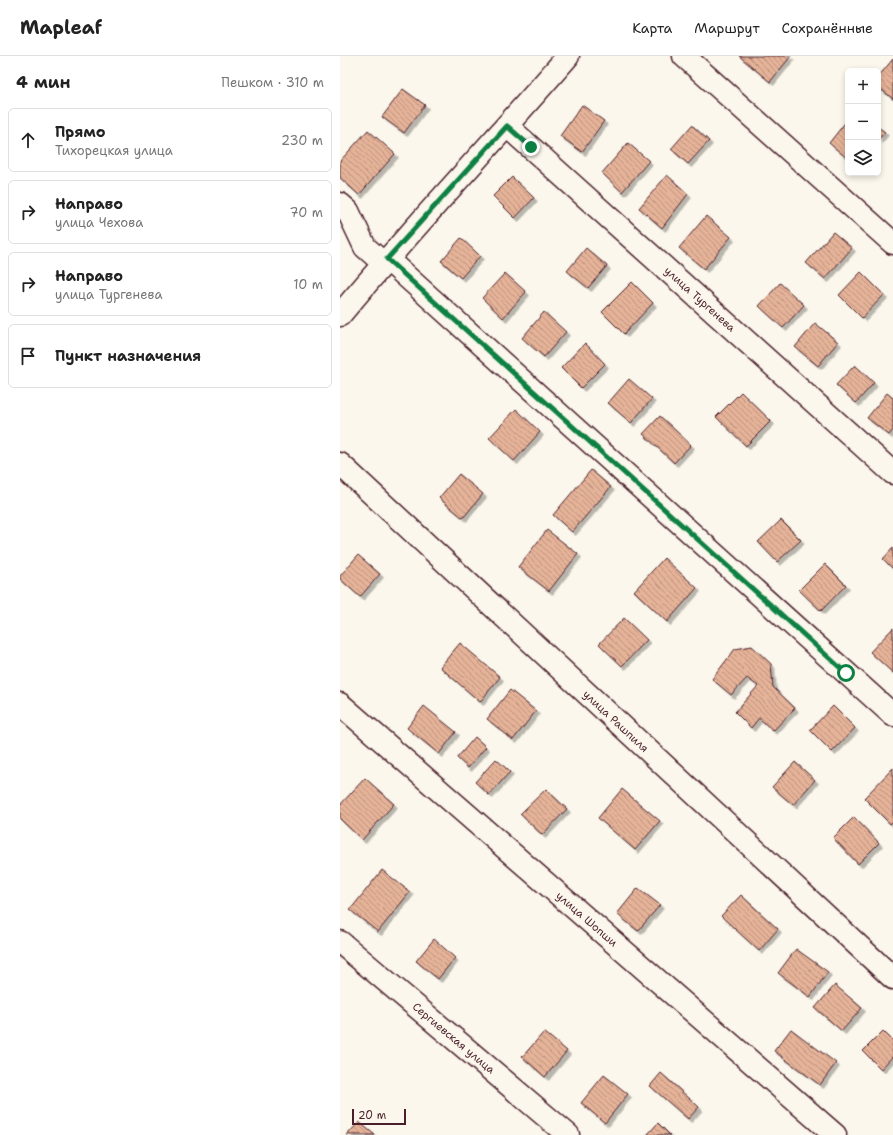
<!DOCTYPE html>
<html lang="ru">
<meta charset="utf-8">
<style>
:root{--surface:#fff;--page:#f2f2f2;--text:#222;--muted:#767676;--line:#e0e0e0}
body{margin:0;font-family:"Shantell Sans",sans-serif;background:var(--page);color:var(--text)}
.controls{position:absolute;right:12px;top:12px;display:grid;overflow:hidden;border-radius:6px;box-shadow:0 2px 6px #0003}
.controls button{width:36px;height:36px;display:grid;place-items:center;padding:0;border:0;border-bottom:1px solid var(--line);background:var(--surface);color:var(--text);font:20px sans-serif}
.scale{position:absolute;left:12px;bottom:10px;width:54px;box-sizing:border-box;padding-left:4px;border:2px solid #4a1f2b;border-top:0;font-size:11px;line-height:14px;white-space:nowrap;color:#4a1f2b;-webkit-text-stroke:3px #fbf7ec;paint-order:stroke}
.stop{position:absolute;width:12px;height:12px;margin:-9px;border:3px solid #0b8043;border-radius:50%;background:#fff}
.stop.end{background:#0b8043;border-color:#fff;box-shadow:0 1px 4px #0008}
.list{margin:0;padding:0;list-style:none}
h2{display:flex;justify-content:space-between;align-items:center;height:52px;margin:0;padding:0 16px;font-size:17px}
h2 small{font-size:13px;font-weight:400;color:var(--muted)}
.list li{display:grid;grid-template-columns:26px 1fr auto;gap:12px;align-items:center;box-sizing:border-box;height:64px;margin:0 8px 8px;padding:0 8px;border:1px solid var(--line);border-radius:6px}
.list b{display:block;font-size:15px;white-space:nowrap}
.list p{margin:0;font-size:13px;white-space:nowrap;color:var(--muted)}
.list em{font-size:13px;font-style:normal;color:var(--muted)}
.icon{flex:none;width:22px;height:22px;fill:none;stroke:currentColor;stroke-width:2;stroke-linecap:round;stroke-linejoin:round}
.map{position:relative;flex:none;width:553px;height:1079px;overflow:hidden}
header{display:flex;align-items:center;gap:24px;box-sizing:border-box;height:56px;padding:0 20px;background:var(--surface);border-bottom:1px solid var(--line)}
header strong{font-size:19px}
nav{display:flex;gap:22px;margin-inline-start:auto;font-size:14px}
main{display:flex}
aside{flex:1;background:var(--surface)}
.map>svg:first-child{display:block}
.building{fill:url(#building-back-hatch);stroke:#4a1f2b;filter:url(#shadow)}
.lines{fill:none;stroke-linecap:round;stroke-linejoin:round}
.street-casing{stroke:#4a1f2b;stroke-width:25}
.street{stroke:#fbf7ec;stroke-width:22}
.route{stroke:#0b8043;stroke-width:5}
.labels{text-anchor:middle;stroke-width:3.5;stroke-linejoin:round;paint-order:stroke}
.street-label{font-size:11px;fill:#4a1f2b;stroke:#fbf7ec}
</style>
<header>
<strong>Mapleaf</strong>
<nav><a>Карта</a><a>Маршрут</a><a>Сохранённые</a></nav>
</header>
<main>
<aside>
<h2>4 мин<small>Пешком · 310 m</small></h2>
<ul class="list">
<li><svg class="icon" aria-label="ahead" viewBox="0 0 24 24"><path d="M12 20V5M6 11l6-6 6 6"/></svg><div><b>Прямо</b><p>Тихорецкая улица</p></div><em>230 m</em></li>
<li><svg class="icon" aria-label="right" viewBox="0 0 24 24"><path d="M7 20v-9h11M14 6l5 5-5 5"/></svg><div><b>Направо</b><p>улица Чехова</p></div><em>70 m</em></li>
<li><svg class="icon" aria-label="right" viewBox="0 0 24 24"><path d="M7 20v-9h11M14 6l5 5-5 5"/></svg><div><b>Направо</b><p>улица Тургенева</p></div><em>10 m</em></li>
<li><svg class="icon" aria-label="arrive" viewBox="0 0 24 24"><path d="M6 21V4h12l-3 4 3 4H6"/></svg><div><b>Пункт назначения</b></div></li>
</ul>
</aside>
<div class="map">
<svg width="553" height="1079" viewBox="0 0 553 1079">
<defs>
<pattern id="building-back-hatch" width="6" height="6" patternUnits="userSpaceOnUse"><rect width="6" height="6" fill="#e5b398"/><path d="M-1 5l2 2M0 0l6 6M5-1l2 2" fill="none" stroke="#bc917c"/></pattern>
<filter id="shadow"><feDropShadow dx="3.5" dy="3.5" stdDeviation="0" flood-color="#0004"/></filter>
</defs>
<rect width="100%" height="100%" fill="#fbf7ec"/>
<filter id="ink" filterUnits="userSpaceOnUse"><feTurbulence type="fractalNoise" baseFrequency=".025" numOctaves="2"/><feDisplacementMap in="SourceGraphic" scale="8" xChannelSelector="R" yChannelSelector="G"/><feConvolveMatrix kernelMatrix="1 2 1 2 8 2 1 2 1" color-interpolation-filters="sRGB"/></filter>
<g filter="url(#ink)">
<g class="building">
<path d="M399,0H451L430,26Z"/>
<path d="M553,3V43L538,31V21Z"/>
<path d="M63,33L85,49L64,77L42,61Z"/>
<path d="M242,49L264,65L242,96L220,80Z"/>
<path d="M508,63V103L489,87Z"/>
<path d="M352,69L369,85L348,108L331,93Z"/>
<path d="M538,71L545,76L538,84Z"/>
<path d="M28,74L55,98L19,139L0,122V105Z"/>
<path d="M288,87L309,105L282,136L262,117Z"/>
<path d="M327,119L348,138L322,172L299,152Z"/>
<path d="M172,121L194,142L175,162L153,140Z"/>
<path d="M366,160L391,181L364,213L339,192Z"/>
<path d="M493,176L512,192L485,223L466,207Z"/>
<path d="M121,182L140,200L121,222L101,205Z"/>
<path d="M246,192L267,210L248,232L227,215Z"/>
<path d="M521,216L544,239L522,262L499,239Z"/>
<path d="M165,217L186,236L163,262L142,242Z"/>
<path d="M292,226L313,247L284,278L262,256Z"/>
<path d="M440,227L464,249L443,272L419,250Z"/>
<path d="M204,256L226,276L204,301L182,282Z"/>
<path d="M475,267L498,286L478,310L455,291Z"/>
<path d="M245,287L265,308L241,332L221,312Z"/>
<path d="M515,309L534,327L516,347L496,329Z"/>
<path d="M289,323L312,343L291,367L268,347Z"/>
<path d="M401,336L431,365L406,390L376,361Z"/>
<path d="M547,337L553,342V374L549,379L527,362Z"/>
<path d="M176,353L200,376L174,405L149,382Z"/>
<path d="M320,360L351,389L334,407L303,378Z"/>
<path d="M251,414L271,431L232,476L213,459Z"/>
<path d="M119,418L143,438L123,462L99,442Z"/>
<path d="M441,464L461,484L437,506L418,486Z"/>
<path d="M207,474L238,498L209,535L178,511Z"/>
<path d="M553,492V513L543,503Z"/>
<path d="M18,499L40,518L20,541L0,523V520Z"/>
<path d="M324,502L357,532L327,566L294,535Z"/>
<path d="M485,508L506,529L481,555L459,534Z"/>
<path d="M284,562L307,584L282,610L259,588Z"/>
<path d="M553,572V617L530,596Z"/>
<path d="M120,587L160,621L140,646L100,611Z"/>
<path d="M412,590L431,608L433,631L455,652L433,675L419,662L411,672L395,656L418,630L407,622L391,639L372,623L395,593Z"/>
<path d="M170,634L196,655L173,684L147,663Z"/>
<path d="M84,650L116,676L99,698L67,672Z"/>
<path d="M493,650L515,672L492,696L470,674Z"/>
<path d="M135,681L146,691L128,712L117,702Z"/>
<path d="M156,703L170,716L149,739L135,726Z"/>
<path d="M455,706L475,724L453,749L432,731Z"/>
<path d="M553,712V765L550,768L524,742Z"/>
<path d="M25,722L54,748L22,784L0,763V749Z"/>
<path d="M206,733L227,753L202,779L180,758Z"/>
<path d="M282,733L320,765L295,794L258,762Z"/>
<path d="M514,761L539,787L518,808L493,782Z"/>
<path d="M42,814L70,836L38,876L10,854Z"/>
<path d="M298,832L320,849L298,875L277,858Z"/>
<path d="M401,839L438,873L419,895L381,860Z"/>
<path d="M94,883L115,902L98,923L76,905Z"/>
<path d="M456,893L488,916L470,941L438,917Z"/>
<path d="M495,929L522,952L502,975L475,952Z"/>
<path d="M451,973L496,1007L480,1029L434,995Z"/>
<path d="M543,975L553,985V1000L541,1013L523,995Z"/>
<path d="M204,976L227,995L205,1021L182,1001Z"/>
<path d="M321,1017L359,1051L348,1063L310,1030Z"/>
<path d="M264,1019L288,1038L265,1067L241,1047Z"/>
<path d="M19,1066L35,1079H7Z"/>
<path d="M318,1067L330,1079H307Z"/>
</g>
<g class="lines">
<g class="street-casing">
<g id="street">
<path d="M344,0L553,187"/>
<path d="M167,70L553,417"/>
<path d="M0,148L8,155L25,191L43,207"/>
<path d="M47,203L553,659"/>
<path d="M0,259C73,171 153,87 228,0"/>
<path d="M0,408L553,922"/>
<path d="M0,648L495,1079"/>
<path d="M0,886L228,1079"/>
</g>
</g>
<use href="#street" class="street"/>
</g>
</g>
<g class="lines" filter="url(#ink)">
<path class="route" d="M191,91L167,70L47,203L506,617"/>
</g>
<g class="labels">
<g class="street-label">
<text transform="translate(360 243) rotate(42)" y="4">улица Тургенева</text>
<text transform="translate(276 665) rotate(43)" y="4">улица Рашпиля</text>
<text transform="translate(247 863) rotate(41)" y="4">улица Шопши</text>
<text transform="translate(114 982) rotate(40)" y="4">Сергиевская улица</text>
</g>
</g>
</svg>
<div class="controls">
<button>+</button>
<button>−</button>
<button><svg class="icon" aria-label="layers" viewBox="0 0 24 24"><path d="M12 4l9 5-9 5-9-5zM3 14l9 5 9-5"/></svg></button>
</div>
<div class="scale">20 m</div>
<div class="stop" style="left:506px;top:617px"></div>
<div class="stop end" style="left:191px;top:91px"></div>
</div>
</main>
